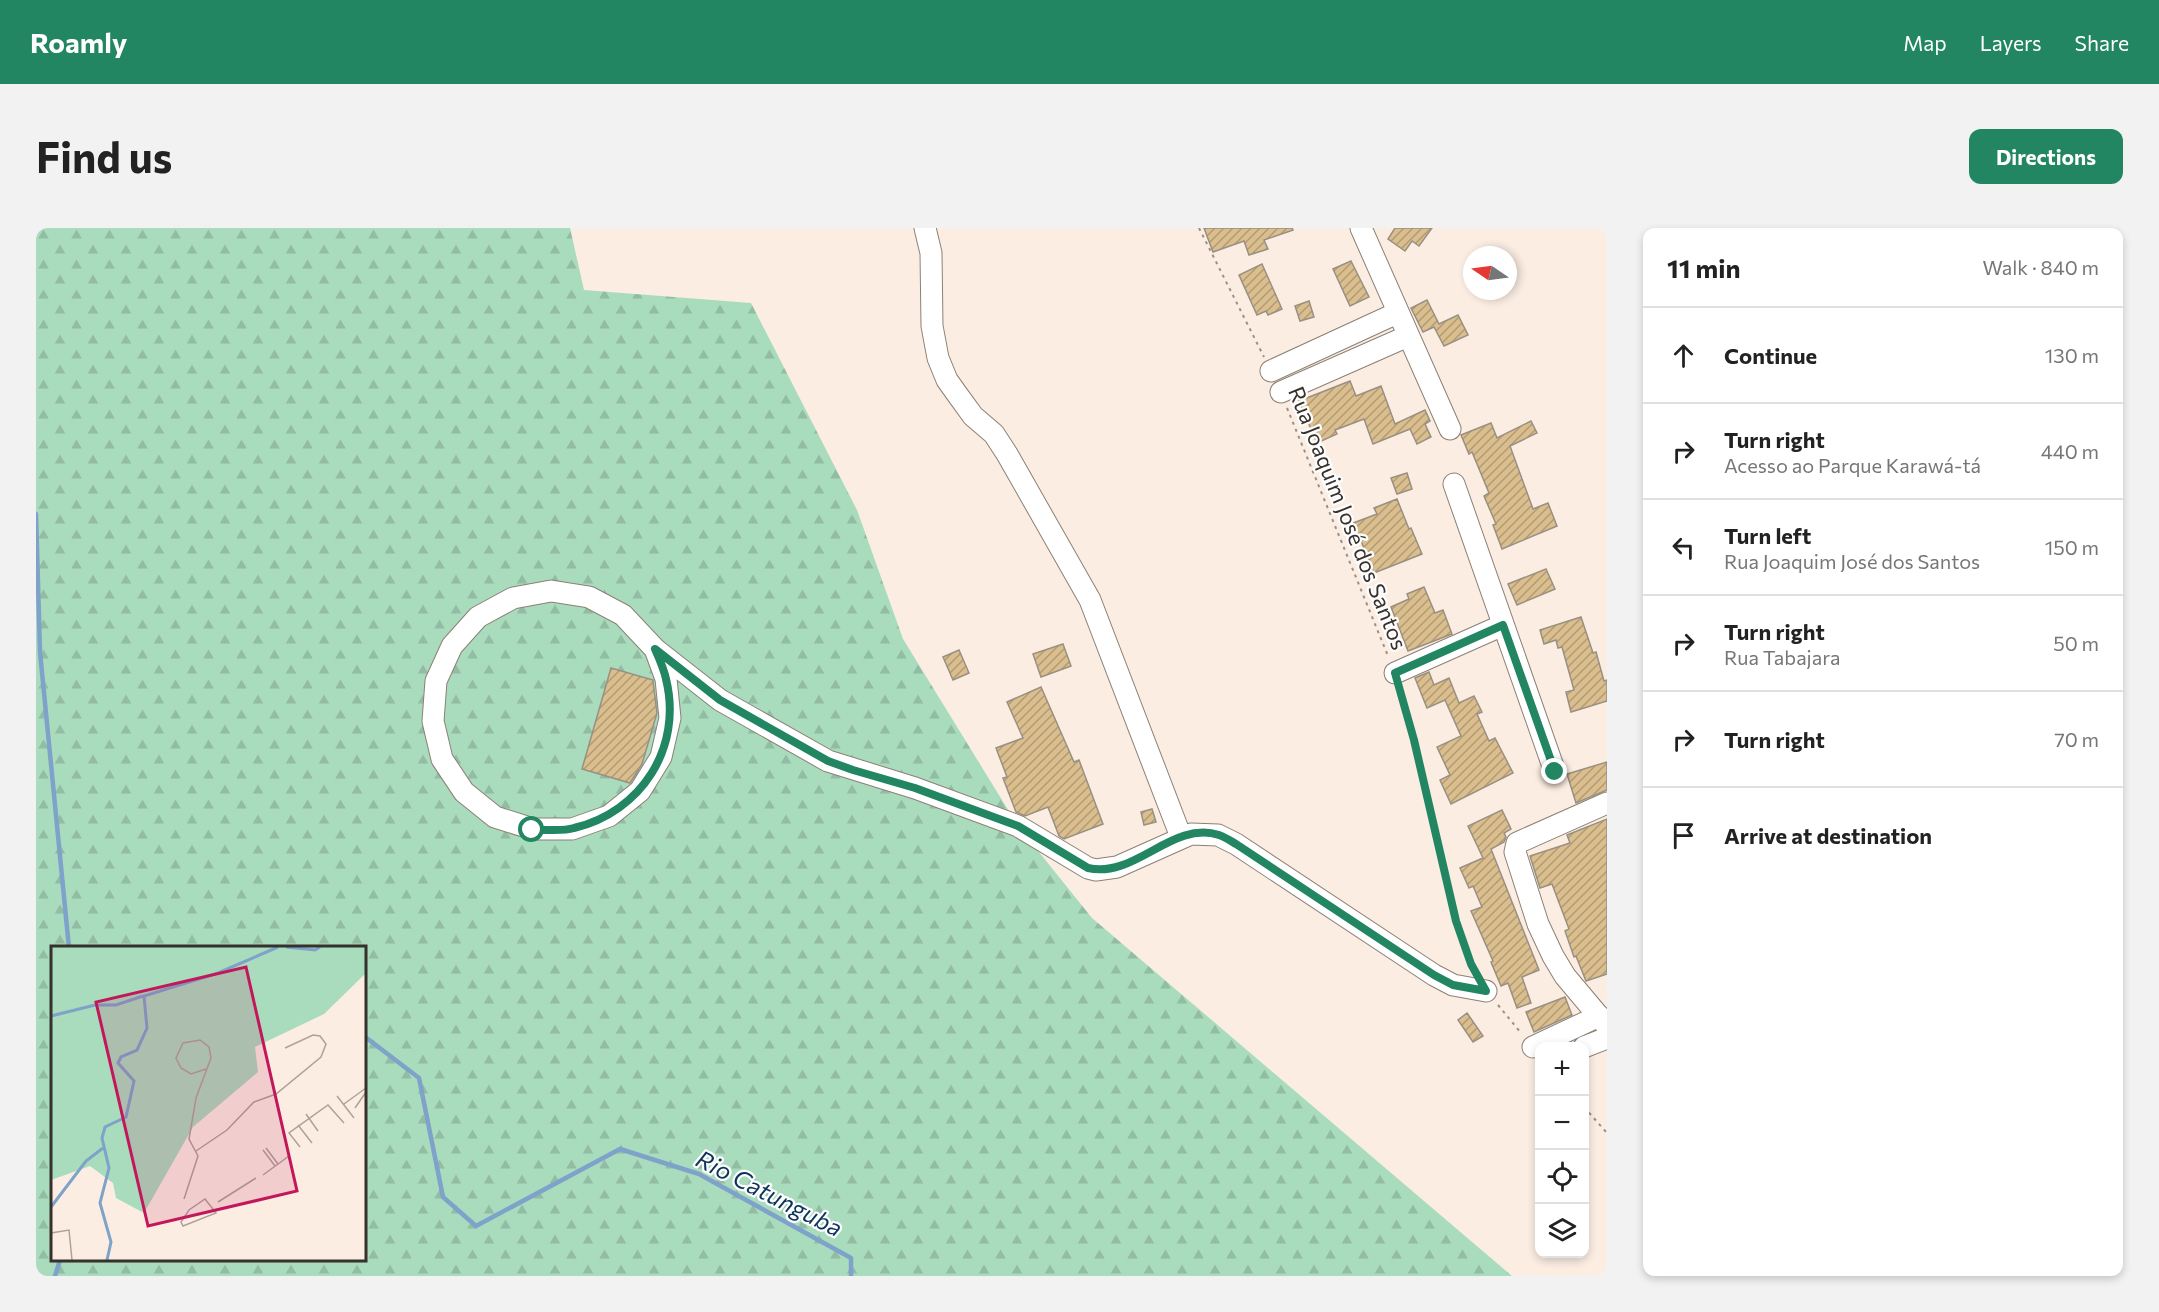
<!DOCTYPE html>
<meta charset="utf-8">
<style>
:root{--surface:#fff;--page:#f2f2f2;--text:#222;--muted:#767676;--line:#e0e0e0;--accent:#218661}
body{margin:0;font-family:Commissioner,sans-serif;background:var(--page);color:var(--text)}
.controls{position:absolute;right:18px;bottom:18px;display:grid;overflow:hidden;border-radius:12px;box-shadow:0 3px 9px #0003}
.controls button{width:54px;height:54px;display:grid;place-items:center;padding:0;border:0;border-bottom:2px solid var(--line);background:var(--surface);color:var(--text);font:30px sans-serif}
.compass{position:absolute;left:1427px;top:18px;width:54px;height:54px;border-radius:50%;background:var(--surface);box-shadow:0 3px 9px #0003;rotate:283deg}
.stop{position:absolute;width:18px;height:18px;margin:-14px;border:4px solid #218661;border-radius:50%;background:#fff}
.stop.end{background:#218661;border-color:#fff;box-shadow:0 2px 6px #0008}
.list{margin:0;padding:0;list-style:none}
h2{display:flex;justify-content:space-between;align-items:center;height:78px;margin:0;padding:0 24px;font-size:26px}
h2 small{font-size:20px;font-weight:400;color:var(--muted)}
.list li{display:grid;grid-template-columns:39px 1fr auto;gap:18px;align-items:center;box-sizing:border-box;height:96px;padding:0 24px;border-top:2px solid var(--line)}
.list b{display:block;font-size:22px;white-space:nowrap}
.list p{margin:0;font-size:20px;white-space:nowrap;color:var(--muted)}
.list em{font-size:20px;font-style:normal;color:var(--muted)}
.icon{flex:none;width:33px;height:33px;fill:none;stroke:currentColor;stroke-width:2;stroke-linecap:round;stroke-linejoin:round}
.map{position:relative;flex:none;width:1571px;height:1048px;overflow:hidden;border-radius:12px}
header{display:flex;align-items:center;gap:36px;box-sizing:border-box;height:84px;padding:0 30px;background:var(--accent);color:#fff}
header strong{font-size:28px}
nav{display:flex;gap:33px;margin-inline-start:auto;font-size:21px}
.intro{display:flex;align-items:center;justify-content:space-between;box-sizing:border-box;height:144px;padding:0 36px}
h1{margin:0;font-size:42px}
.button{padding:15px 27px;border-radius:12px;background:var(--accent);color:#fff;font-size:21px;font-weight:700}
main{display:flex;gap:36px;padding:0 36px}
aside{flex:1;background:var(--surface);border-radius:12px;box-shadow:0 3px 9px #0003}
.map>svg:first-child{display:block}
.forest{fill:url(#forest-firs);fill-rule:evenodd}
.lines{fill:none;stroke-linecap:round;stroke-linejoin:round}
.stream{stroke:#7ea2ca;stroke-width:4.5}
.building{fill:url(#building-hatch);stroke:#989082;stroke-width:1.5}
.minor-casing{stroke:#8c8075;stroke-width:23}
.path{stroke:#999088;stroke-width:2;stroke-dasharray:3 4.5;stroke-linecap:butt}
.minor{stroke:#fff;stroke-width:21}
.route{stroke:#218661;stroke-width:8}
.labels{text-anchor:middle;stroke-width:4.5;stroke-linejoin:round;paint-order:stroke}
.street-label{font-size:22px;fill:#36312c;stroke:#fdfdfd}
.water-label{font-size:24px;font-style:italic;fill:#0c335a;stroke:#fdfdfd}
.inset-river{fill:none;stroke:#7ea2ca;stroke-width:3}
.inset-road{fill:none;stroke:#aca299;stroke-width:1.5}
.view{fill:#c2185b;fill-opacity:0.15;stroke:#c2185b;stroke-width:3}
.inset-edge{fill:none;stroke:#36312c;stroke-width:3}
</style>
<header>
<strong>Roamly</strong>
<nav><a>Map</a><a>Layers</a><a>Share</a></nav>
</header>
<div class="intro"><h1>Find us</h1><a class="button">Directions</a></div>
<main>
<div class="map">
<svg width="1571" height="1048" viewBox="0 0 1571 1048">
<defs>
<pattern id="forest-firs" width="22" height="20" patternUnits="userSpaceOnUse" patternTransform="scale(1.5)"><rect width="22" height="20" fill="#a9dbbd"/><path d="M5 1l3.5 6h-7zM16 11l3.5 6h-7z" fill="#92bca3"/></pattern>
<pattern id="building-hatch" width="6" height="6" patternUnits="userSpaceOnUse" patternTransform="scale(1.5)"><rect width="6" height="6" fill="#dbbe8e"/><path d="M-1 1l2-2M0 6l6-6M5 7l2-2" fill="none" stroke="#b29b74"/></pattern>
</defs>
<rect width="100%" height="100%" fill="#fbede2"/>
<path class="forest" d="M0,0H534L548,62L715,75L821,282L867,411L982,598L1056,690L1476,1048H0ZM16,720H328V1032H16Z"/>
<g class="lines">
<g class="stream">
<path d="M0,286L4,424L33,720"/>
<path d="M328,808L383,850L407,969L440,998L584,921L663,946L815,1030V1048"/>
<path d="M19,1048L24,1032"/>
</g>
</g>
<g class="building">
<path d="M1168,0H1256L1257,2L1228,12L1232,21L1213,27L1208,13L1177,24Z"/>
<path d="M1359,0H1396L1383,18L1376,13L1369,23L1352,11Z"/>
<path d="M1315,33L1333,69L1314,78L1297,41Z"/>
<path d="M1226,36L1246,81L1232,87L1230,83L1221,87L1203,47Z"/>
<path d="M1391,72L1403,96L1422,87L1432,107L1408,118L1398,99L1387,104L1375,80Z"/>
<path d="M1273,73L1278,89L1264,93L1259,78Z"/>
<path d="M1314,153L1320,168L1345,158L1359,196L1389,182L1394,193L1389,196L1395,209L1381,216L1374,201L1337,216L1328,191L1299,202L1301,206L1281,215L1263,173Z"/>
<path d="M1495,193L1501,205L1474,218L1497,281L1512,275L1521,298L1466,321L1457,297L1460,296L1448,268L1453,265L1436,224L1433,226L1425,207L1455,195L1461,210Z"/>
<path d="M1371,245L1376,261L1361,266L1355,250Z"/>
<path d="M1361,271L1373,301L1375,300L1386,326L1338,345L1325,313L1319,315L1312,297L1341,286L1338,280Z"/>
<path d="M1510,341L1519,361L1481,377L1472,356Z"/>
<path d="M1388,359L1399,385L1407,382L1416,406L1372,423L1355,379L1373,371L1371,366Z"/>
<path d="M1545,389L1557,425L1560,424L1568,453L1571,452V473L1535,484L1530,464L1538,462L1526,419L1522,420L1520,412L1508,416L1504,402Z"/>
<path d="M1027,416L1035,438L1005,449L997,426Z"/>
<path d="M923,422L933,445L917,452L907,429Z"/>
<path d="M575,440L617,452V454L621,485L606,536L594,555L546,541Z"/>
<path d="M1393,444L1398,457L1413,450L1423,475L1438,468L1446,484L1441,486L1453,513L1459,510L1477,545L1415,576L1404,552L1414,547L1401,519L1425,508L1409,472L1391,480L1379,450Z"/>
<path d="M1005,459L1038,534L1043,532L1067,596L1028,611L1023,608L1012,579L989,588L980,584L967,550L971,549L960,520L987,510L971,474Z"/>
<path d="M1571,534V562L1540,575L1531,546Z"/>
<path d="M1116,581L1120,594L1108,597L1105,584Z"/>
<path d="M1466,582L1475,601L1468,605L1470,609L1468,614L1455,621L1503,742L1486,749L1495,775L1481,780L1472,755L1465,758L1455,734L1457,733L1435,683L1446,679L1437,658L1433,660L1424,640L1447,630L1432,598Z"/>
<path d="M1571,591V746L1550,753L1540,728L1538,729L1529,703L1533,701L1516,656L1504,660L1494,628L1534,615L1531,607Z"/>
<path d="M1529,769L1536,787L1498,804L1490,784Z"/>
<path d="M1431,785L1447,808L1437,814L1422,792Z"/>
</g>
<g class="lines">
<g class="minor-casing">
<g id="minor">
<path d="M889,0L895,25L896,98L902,130L911,152L921,166L937,188L958,206L971,226L1054,372L1145,609"/>
<path d="M1325,0L1414,201"/>
<path d="M1235,143L1361,85"/>
<path d="M1245,164L1372,108"/>
<path d="M1418,256L1519,544"/>
<path d="M619,421L630,451L634,490L625,529L604,563L573,588L536,601H497L459,589L428,564L406,531L397,493L400,453L416,418L442,389L477,370L515,363L553,369L587,387L619,421L684,472L792,533L879,560L982,598L1052,640L1060,642L1081,639L1155,606L1182,607L1200,616L1398,747L1417,757L1450,763"/>
<path d="M1359,445L1467,397"/>
<path d="M1571,575L1481,615L1479,624L1502,696L1517,728L1529,748L1571,798"/>
<path d="M1497,819L1563,788"/>
<path d="M1548,819L1571,810"/>
</g>
</g>
<g class="path">
<path d="M1163,0L1228,129"/>
<path d="M1251,180L1352,428"/>
<path d="M1364,462L1420,693L1439,742"/>
<path d="M1462,777L1485,805"/>
<path d="M1548,879L1571,905"/>
</g>
<use href="#minor" class="minor"/>
</g>
<g class="lines">
<path class="route" d="M496,602C509,601 525,604 538,600C605,584 647,520 630,451C628,441 623,430 619,421L684,472L792,533L817,542L879,560L982,598L1052,640C1099,651 1136,592 1183,607C1189,609 1195,613 1200,616L1398,747L1417,757L1450,763L1435,736L1420,693L1378,512L1359,445L1467,397L1519,544"/>
</g>
<g class="labels">
<g class="street-label">
<text transform="translate(1312 290) rotate(68)" y="8">Rua Joaquim José dos Santos</text>
</g>
<g class="water-label">
<text transform="translate(733 966) rotate(27)" y="8">Rio Catunguba</text>
</g>
</g>
<g transform="translate(15 718)">
<rect width="315" height="315" fill="#fbede2"/>
<path d="M0,1H315V27L273,68L204,101L207,126L142,181L93,267L65,252L62,237L39,220L0,234Z" fill="#a9dbbd"/>
<path class="inset-river" d="M235,1L264,4L269,1M0,70L44,59H65L92,50M0,261L35,215L52,202M56,314L60,296L49,257L58,222L51,192L54,181L75,171L83,135L67,117L70,111L86,104L96,82L93,50L167,27L227,1"/>
<path class="inset-road" d="M286,150L303,172M293,158L315,142M304,162L315,146M255,168L267,185M247,179L261,197M249,201L238,187L277,159L293,177M215,202L227,218M212,204L224,220M145,205L176,184L203,156L225,148L270,111L275,98L269,90L262,89L234,102M212,229L238,210M133,253L147,210L138,193L145,152L160,112L158,101L149,94L132,97L125,112L130,122L140,128L155,123M154,253L165,267L132,280L130,276L138,264ZM167,256L205,232M0,287L18,284L21,314"/>
<path class="view" d="M195,21L246,245L97,280L45,56Z"/>
<rect width="315" height="315" class="inset-edge"/>
</g>
</svg>
<div class="controls">
<button>+</button>
<button>−</button>
<button><svg class="icon" aria-label="locate" viewBox="0 0 24 24"><circle cx="12" cy="12" r="6"/><path d="M12 2v4M12 18v4M2 12h4M18 12h4"/></svg></button>
<button><svg class="icon" aria-label="layers" viewBox="0 0 24 24"><path d="M12 4l9 5-9 5-9-5zM3 14l9 5 9-5"/></svg></button>
</div>
<svg class="compass" viewBox="-18 -18 36 36"><path d="M0-13l5 13h-10z" fill="#e53935"/><path d="M0 13l5-13h-10z" fill="#767676"/></svg>
<div class="stop" style="left:496px;top:602px"></div>
<div class="stop end" style="left:1519px;top:544px"></div>
</div>
<aside>
<h2>11 min<small>Walk · 840 m</small></h2>
<ul class="list">
<li><svg class="icon" aria-label="ahead" viewBox="0 0 24 24"><path d="M12 20V5M6 11l6-6 6 6"/></svg><div><b>Continue</b></div><em>130 m</em></li>
<li><svg class="icon" aria-label="right" viewBox="0 0 24 24"><path d="M7 20v-9h11M14 6l5 5-5 5"/></svg><div><b>Turn right</b><p>Acesso ao Parque Karawá-tá</p></div><em>440 m</em></li>
<li><svg class="icon" aria-label="left" viewBox="0 0 24 24"><path d="M17 20v-9H6M10 6l-5 5 5 5"/></svg><div><b>Turn left</b><p>Rua Joaquim José dos Santos</p></div><em>150 m</em></li>
<li><svg class="icon" aria-label="right" viewBox="0 0 24 24"><path d="M7 20v-9h11M14 6l5 5-5 5"/></svg><div><b>Turn right</b><p>Rua Tabajara</p></div><em>50 m</em></li>
<li><svg class="icon" aria-label="right" viewBox="0 0 24 24"><path d="M7 20v-9h11M14 6l5 5-5 5"/></svg><div><b>Turn right</b></div><em>70 m</em></li>
<li><svg class="icon" aria-label="arrive" viewBox="0 0 24 24"><path d="M6 21V4h12l-3 4 3 4H6"/></svg><div><b>Arrive at destination</b></div></li>
</ul>
</aside>
</main>
